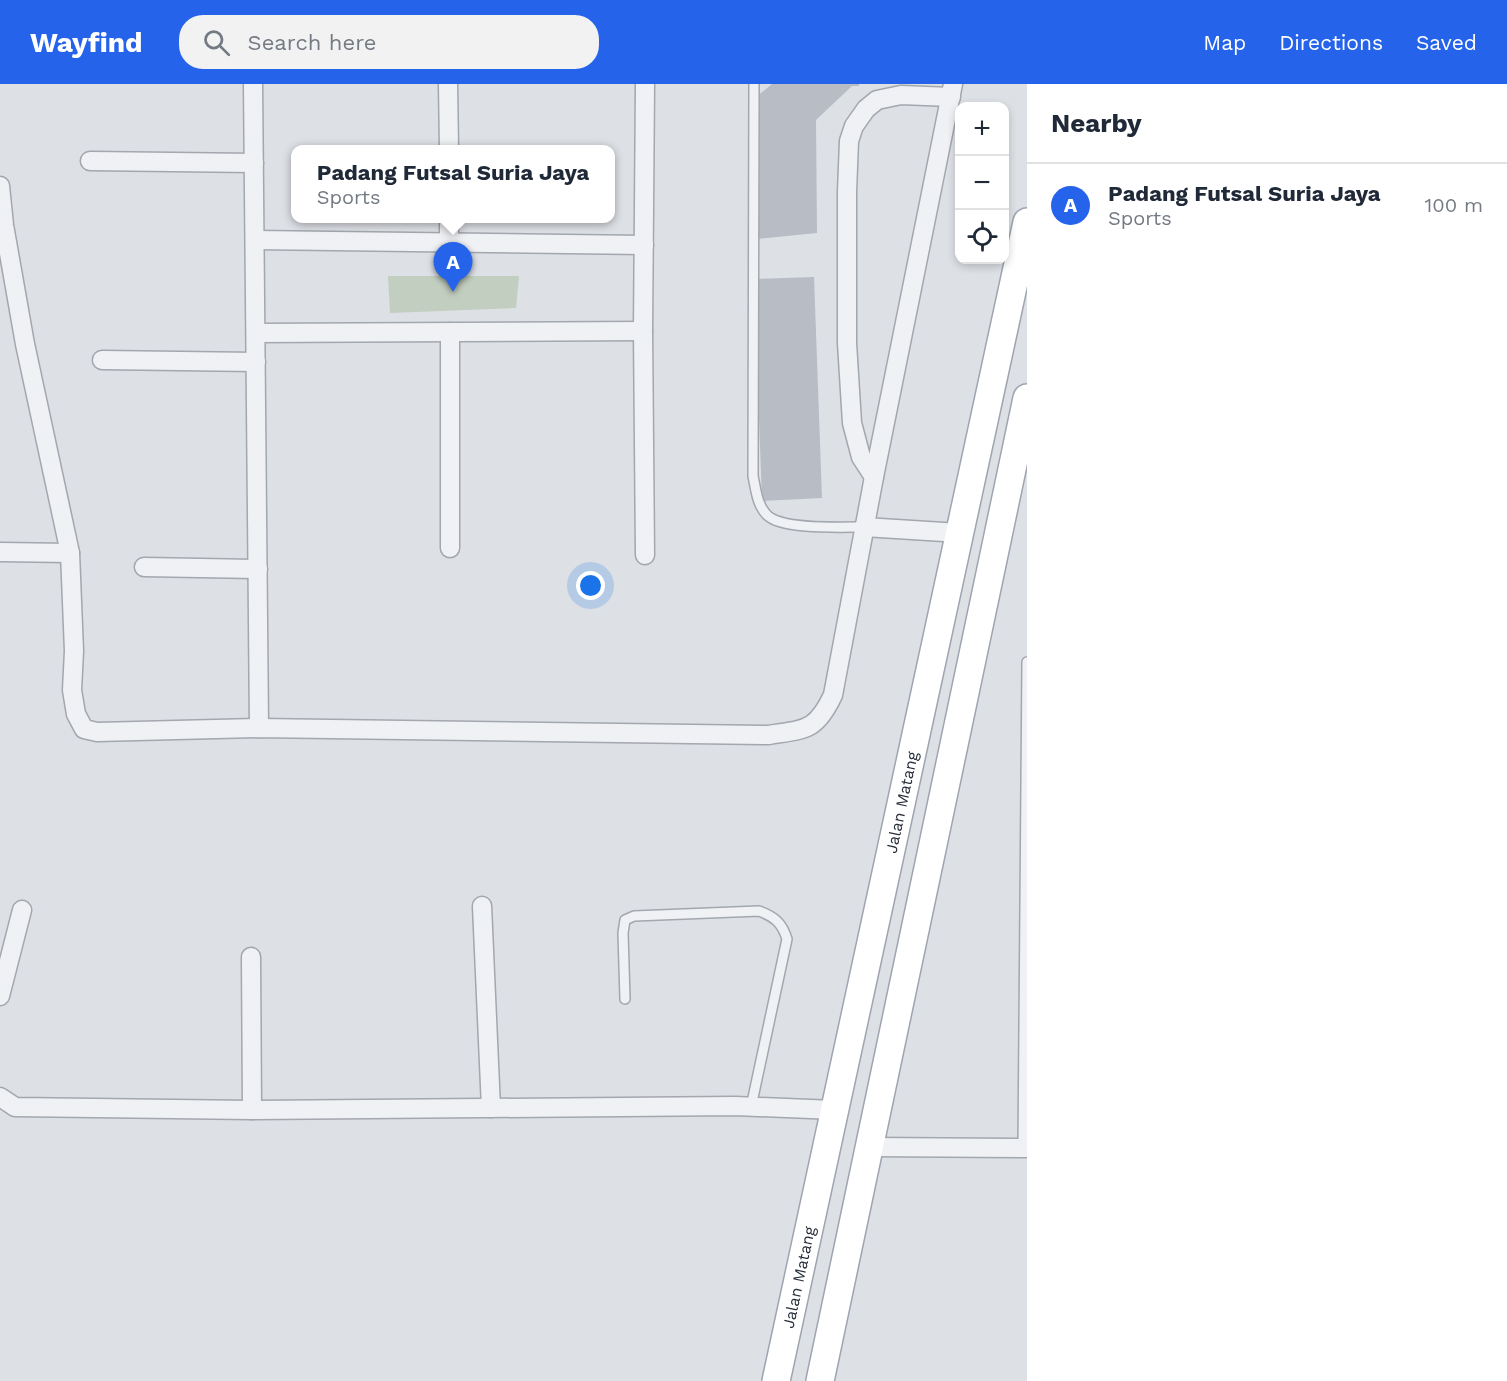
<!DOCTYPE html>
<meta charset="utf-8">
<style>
:root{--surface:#fff;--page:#f2f2f3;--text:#1f2937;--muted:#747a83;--line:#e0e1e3;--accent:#2563eb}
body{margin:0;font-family:"Work Sans",sans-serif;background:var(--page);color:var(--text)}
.controls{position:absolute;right:18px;top:18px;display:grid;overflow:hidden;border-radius:12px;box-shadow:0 3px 9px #0003}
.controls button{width:54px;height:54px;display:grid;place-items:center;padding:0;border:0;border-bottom:2px solid var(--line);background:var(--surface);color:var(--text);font:30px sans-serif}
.you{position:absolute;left:591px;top:502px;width:21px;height:21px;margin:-15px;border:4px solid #fff;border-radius:50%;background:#1a73e8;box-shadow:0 0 0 9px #1a73e833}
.badge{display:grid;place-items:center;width:39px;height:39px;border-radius:50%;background:var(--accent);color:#fff;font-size:20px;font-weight:700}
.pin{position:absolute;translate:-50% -50px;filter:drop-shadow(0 2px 3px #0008)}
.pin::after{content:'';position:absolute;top:32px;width:21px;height:18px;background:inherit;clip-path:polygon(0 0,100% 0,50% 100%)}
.popup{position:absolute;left:291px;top:61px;width:324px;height:78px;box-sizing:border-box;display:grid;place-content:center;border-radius:12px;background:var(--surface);filter:drop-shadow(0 2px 4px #0005);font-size:20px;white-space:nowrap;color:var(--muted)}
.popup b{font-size:22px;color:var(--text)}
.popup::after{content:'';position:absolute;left:50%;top:100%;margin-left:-12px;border:12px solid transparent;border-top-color:var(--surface)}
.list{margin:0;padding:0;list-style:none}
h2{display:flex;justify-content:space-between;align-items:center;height:78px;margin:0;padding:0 24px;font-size:26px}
h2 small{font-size:20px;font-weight:400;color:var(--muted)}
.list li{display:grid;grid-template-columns:39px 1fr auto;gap:18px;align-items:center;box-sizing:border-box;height:84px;padding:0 24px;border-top:2px solid var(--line)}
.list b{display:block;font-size:22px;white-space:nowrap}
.list p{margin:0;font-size:20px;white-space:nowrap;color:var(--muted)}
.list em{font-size:20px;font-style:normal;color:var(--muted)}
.icon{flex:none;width:33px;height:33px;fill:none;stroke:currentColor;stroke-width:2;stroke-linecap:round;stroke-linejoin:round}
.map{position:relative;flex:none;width:1027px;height:1297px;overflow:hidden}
header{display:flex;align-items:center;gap:36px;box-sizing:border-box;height:84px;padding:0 30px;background:var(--accent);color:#fff}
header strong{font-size:28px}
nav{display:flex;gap:33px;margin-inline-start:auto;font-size:21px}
.search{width:420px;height:54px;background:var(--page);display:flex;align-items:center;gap:15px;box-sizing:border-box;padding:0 21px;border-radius:24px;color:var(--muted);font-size:22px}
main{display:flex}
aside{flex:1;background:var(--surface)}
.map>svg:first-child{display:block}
.green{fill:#c2cebf}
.building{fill:#b8bcc5}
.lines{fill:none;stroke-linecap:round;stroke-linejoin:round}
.service-casing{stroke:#a3a7ae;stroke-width:12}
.minor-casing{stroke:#a3a7ae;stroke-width:21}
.primary-casing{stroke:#9ea4b0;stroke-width:30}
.service{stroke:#f0f1f4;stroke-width:9}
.minor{stroke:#f0f1f4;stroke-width:18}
.primary{stroke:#fff;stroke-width:27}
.labels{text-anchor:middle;stroke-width:4.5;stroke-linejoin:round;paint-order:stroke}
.street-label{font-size:16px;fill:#282e3a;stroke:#edeff3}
</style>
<header>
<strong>Wayfind</strong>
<div class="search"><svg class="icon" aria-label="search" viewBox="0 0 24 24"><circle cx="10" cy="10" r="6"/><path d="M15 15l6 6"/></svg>Search here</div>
<nav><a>Map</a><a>Directions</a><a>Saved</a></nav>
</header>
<main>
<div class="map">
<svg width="1027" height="1297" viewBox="0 0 1027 1297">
<rect width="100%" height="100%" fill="#dde0e5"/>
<path class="green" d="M388,192H519L516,224L390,229Z"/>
<g class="building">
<path d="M772,0H859V2H852L816,36L817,149L757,155L756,13Z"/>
<path d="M814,193L822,414L762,417L754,195Z"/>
</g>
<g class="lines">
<g class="service-casing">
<g id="service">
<path d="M754,0L753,392C756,406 757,421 767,431C781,446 843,443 864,443"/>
<path d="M625,915L623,849L625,836L634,832L759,827C775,833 782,839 787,855L751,1023"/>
<path d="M1023,1064L1027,578"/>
</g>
</g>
<g class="minor-casing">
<g id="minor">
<path d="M253,0L259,644"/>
<path d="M448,0L449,65"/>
<path d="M90,77L254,79"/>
<path d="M0,102L4,141L25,260L70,469L74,567L72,606L76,630L84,645L97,648L259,644L769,651C806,645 816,647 833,611L874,393L953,0"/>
<path d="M449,134V158"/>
<path d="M255,156L644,161"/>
<path d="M450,248V464"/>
<path d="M256,249L643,247"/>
<path d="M102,276L256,278"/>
<path d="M874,393L861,373L852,339L847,259V108L849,57L854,42L866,25L877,16L901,11L951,13"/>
<path d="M864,443L960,449"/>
<path d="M0,468L70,469"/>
<path d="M645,471L643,247L645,0"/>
<path d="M144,483L258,485"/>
<path d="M482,822L491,1024"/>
<path d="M251,873L252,1026"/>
<path d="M0,912L22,826"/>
<path d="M0,1013L15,1023L252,1026L735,1022L835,1026"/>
<path d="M869,1063L1027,1064"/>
</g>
</g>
<g class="primary-casing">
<g id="primary">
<path id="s1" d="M776,1297L1027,138"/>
<path d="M820,1297L1027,314"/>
</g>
</g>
<use href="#service" class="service"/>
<use href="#minor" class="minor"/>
<use href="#primary" class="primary"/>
</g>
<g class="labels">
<g class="street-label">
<text dy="6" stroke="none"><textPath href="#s1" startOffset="592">Jalan Matang</textPath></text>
<text dy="6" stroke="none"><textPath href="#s1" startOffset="106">Jalan Matang</textPath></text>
</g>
</g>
</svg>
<div class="controls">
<button>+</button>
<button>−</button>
<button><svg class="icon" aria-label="locate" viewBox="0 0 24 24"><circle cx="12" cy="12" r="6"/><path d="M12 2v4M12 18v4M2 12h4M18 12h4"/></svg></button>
</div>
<div class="you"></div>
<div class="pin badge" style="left:453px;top:208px">A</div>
<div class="popup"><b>Padang Futsal Suria Jaya</b>Sports</div>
</div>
<aside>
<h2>Nearby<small></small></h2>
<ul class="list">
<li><span class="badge">A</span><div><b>Padang Futsal Suria Jaya</b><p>Sports</p></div><em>100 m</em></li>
</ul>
</aside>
</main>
